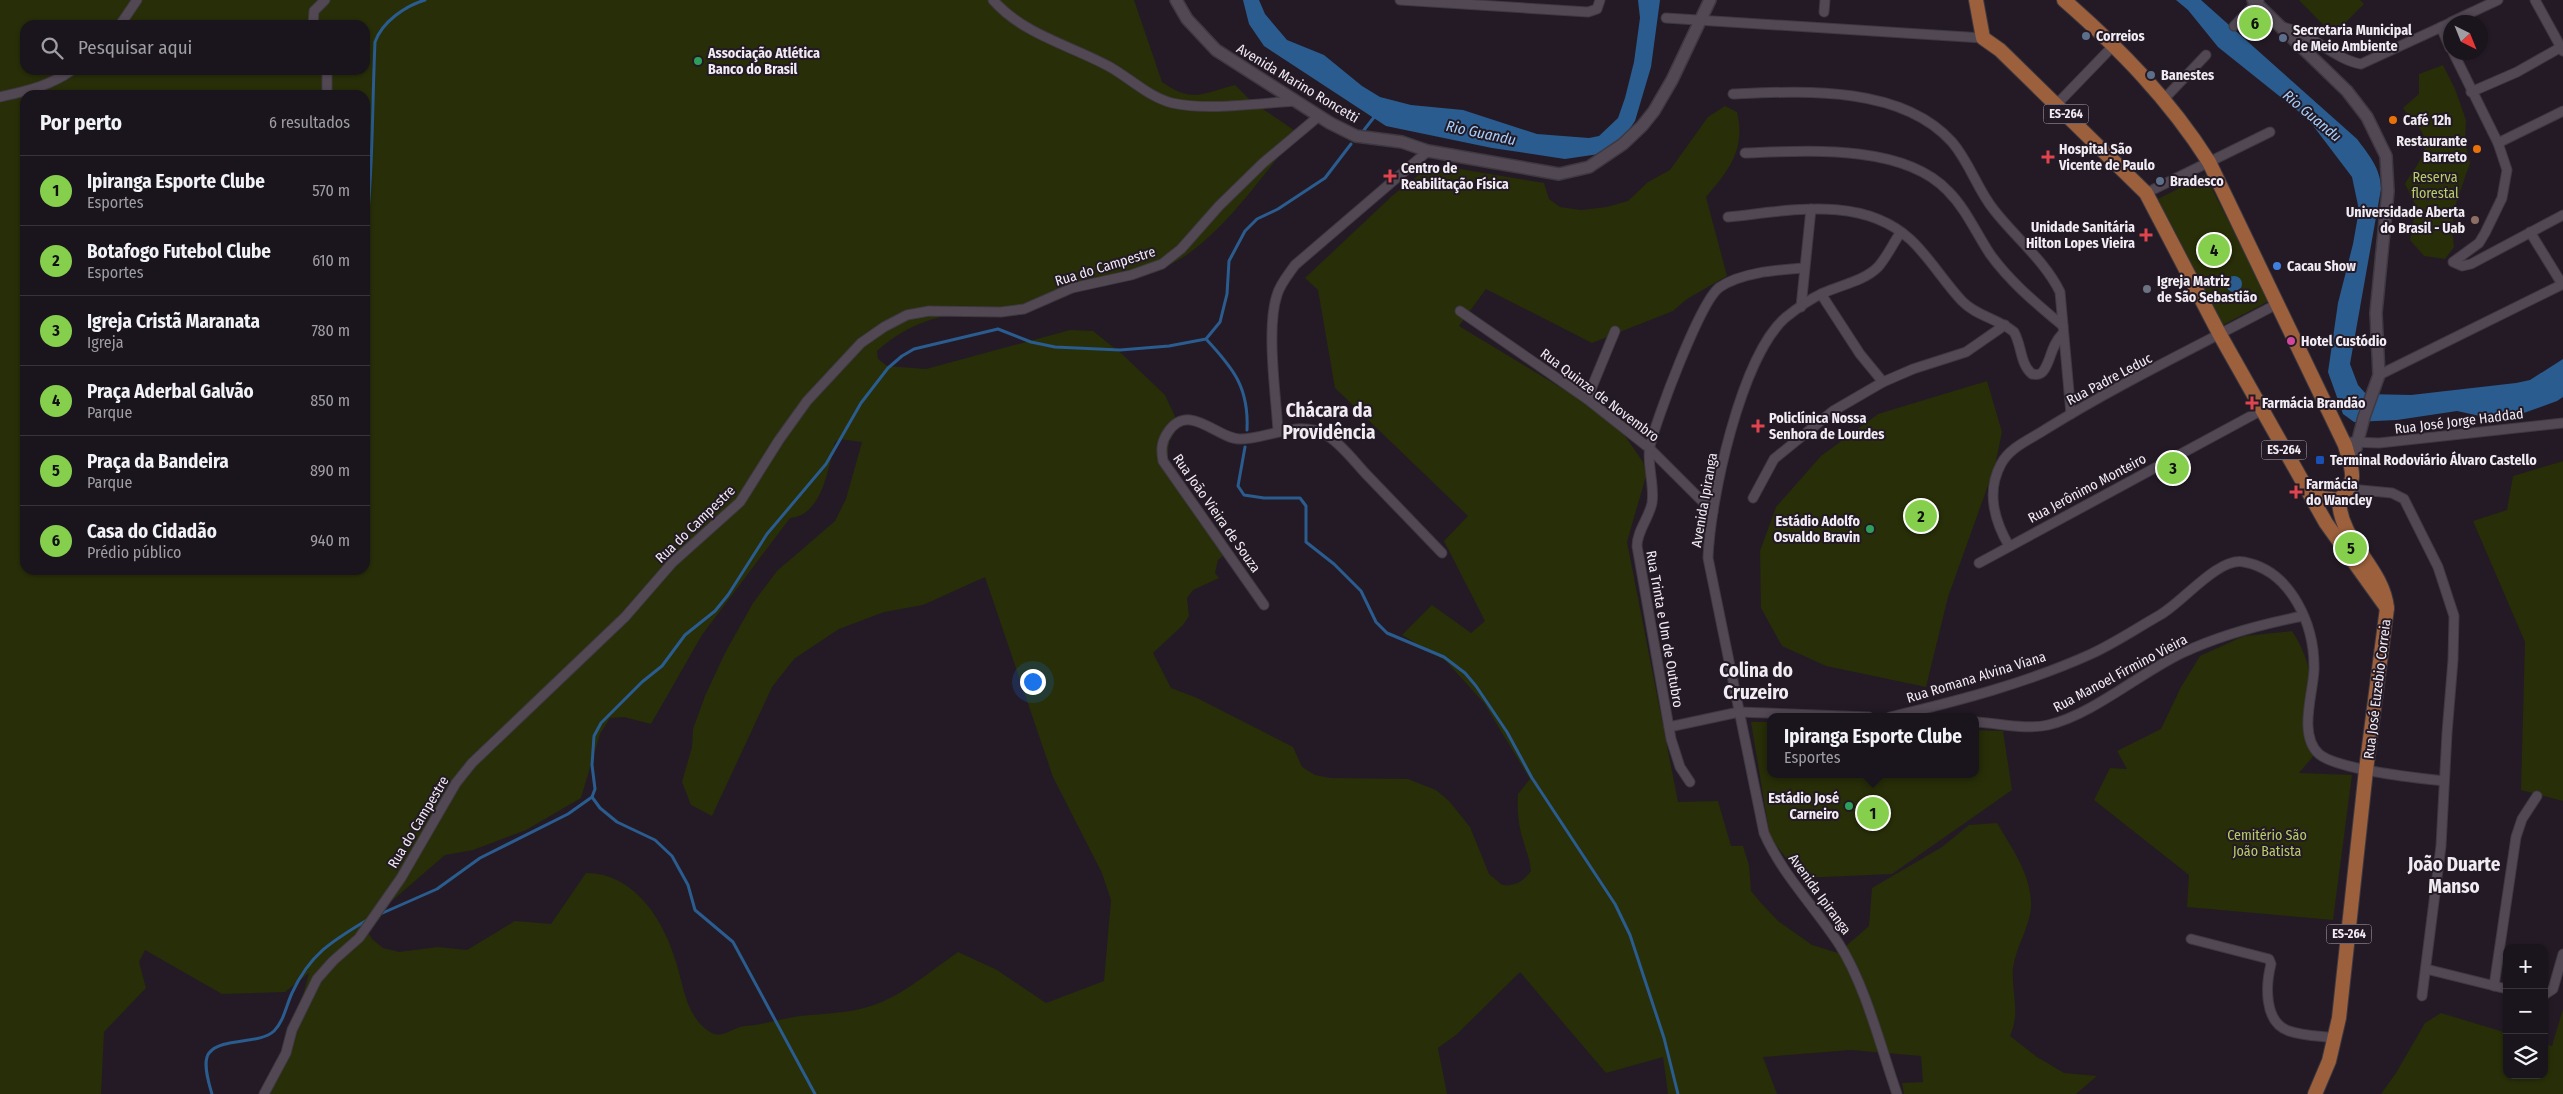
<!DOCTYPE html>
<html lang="pt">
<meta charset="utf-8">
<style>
:root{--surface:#1a141c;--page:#231d25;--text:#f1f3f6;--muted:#9f9ea3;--line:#38333b;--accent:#85cf4d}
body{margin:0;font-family:"Fira Sans Condensed",sans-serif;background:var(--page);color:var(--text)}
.controls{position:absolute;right:15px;bottom:15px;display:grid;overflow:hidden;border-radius:10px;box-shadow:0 1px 4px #0004}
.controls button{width:45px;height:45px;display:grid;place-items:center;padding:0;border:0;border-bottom:1px solid var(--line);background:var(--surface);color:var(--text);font:25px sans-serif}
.compass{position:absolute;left:2443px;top:15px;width:45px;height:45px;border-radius:50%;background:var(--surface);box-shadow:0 1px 4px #0004;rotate:137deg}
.you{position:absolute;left:1032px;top:681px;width:18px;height:18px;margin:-12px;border:4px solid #fff;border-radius:50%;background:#1a73e8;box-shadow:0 0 0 8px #1a73e833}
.badge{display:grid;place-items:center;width:32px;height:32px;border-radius:50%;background:var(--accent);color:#111;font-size:16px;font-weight:700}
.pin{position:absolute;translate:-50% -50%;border:2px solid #fff;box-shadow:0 1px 5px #0006}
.popup{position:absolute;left:1767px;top:713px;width:212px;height:65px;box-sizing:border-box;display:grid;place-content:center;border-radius:10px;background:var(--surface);filter:drop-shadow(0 1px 4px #0005);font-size:16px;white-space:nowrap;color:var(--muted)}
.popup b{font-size:19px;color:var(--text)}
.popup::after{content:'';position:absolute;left:50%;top:100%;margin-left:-10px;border:10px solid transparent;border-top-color:var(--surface)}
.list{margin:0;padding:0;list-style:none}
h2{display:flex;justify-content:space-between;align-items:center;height:65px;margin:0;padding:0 20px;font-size:21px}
h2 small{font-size:16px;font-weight:400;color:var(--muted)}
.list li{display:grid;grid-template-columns:32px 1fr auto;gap:15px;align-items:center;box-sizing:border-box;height:70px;padding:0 20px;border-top:1px solid var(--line)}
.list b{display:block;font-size:19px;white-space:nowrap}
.list p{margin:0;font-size:16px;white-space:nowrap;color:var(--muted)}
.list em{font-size:16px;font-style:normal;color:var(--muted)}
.icon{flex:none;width:28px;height:28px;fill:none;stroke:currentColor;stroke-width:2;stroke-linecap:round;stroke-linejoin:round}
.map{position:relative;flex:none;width:2563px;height:1094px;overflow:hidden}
.search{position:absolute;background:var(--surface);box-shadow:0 1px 4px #0004;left:20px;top:20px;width:350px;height:55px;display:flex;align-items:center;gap:12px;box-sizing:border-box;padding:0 18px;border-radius:15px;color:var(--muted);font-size:19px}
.panel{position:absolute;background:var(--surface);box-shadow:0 1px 4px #0004;left:20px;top:90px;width:350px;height:485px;border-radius:15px}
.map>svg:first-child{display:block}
.green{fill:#272e08;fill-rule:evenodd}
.water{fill:#2a5c8f}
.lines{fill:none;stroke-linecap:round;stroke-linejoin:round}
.stream{stroke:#2a5c8f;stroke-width:3}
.minor-casing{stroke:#3e3840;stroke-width:11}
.tertiary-casing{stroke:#3e3840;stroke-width:14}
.primary-casing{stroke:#3e3840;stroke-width:16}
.minor{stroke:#524854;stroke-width:9}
.tertiary{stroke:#524854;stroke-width:11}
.primary{stroke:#9c603c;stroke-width:14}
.service-dot{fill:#5c6f8a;stroke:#231a25;stroke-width:2}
.leisure-dot{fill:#2e9e5b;stroke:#231a25;stroke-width:2}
.food-dot{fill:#e8710a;stroke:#231a25;stroke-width:2}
.health-dot{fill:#e0444e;stroke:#231a25;stroke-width:2}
.education-dot{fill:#8d6e63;stroke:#231a25;stroke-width:2}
.shop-dot{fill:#3f7fe0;stroke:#231a25;stroke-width:2}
.worship-dot{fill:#6b7280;stroke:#231a25;stroke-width:2}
.hotel-dot{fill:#d1479c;stroke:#231a25;stroke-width:2}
.transit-dot{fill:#1a4fb4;stroke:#231a25;stroke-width:2}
.labels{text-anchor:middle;stroke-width:4;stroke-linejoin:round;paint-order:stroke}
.shield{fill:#231a25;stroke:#b3acb5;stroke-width:1}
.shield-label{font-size:12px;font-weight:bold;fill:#f1ebf3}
.poi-label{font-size:14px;font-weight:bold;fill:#f1ebf3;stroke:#231a25;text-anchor:start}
.street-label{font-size:14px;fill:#f1ebf3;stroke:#231a25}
.park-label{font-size:14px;fill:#b8cd68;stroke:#231a25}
.water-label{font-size:15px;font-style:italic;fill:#a6d0fd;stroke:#231a25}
.district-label{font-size:19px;font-weight:bold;fill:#f1ebf3;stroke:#231a25}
</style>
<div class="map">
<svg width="2563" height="1094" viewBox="0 0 2563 1094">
<rect width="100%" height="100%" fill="#231a25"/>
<g class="green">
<path d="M0,0H1134L1162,82C1192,103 1201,94 1235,85L1250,100L1298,133C1263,174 1227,229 1182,258C1148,279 1101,285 1063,295C1045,300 1033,313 1014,316C1005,317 994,312 984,312C944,312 908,323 877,351L878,359L887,366L926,369L1070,330L1093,331L1123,355L1165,395L1179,425L1169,442L1167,464L1229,551L1218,560L1215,573L1219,578L1193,590L1187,598L1189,616L1183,625L1153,653L1171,688L1197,698L1293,747L1302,767L1315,775L1330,778L1408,779L1436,790L1449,801L1470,827L1489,874L1502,885C1516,886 1522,882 1531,871C1530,859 1526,851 1523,840C1518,825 1517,809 1518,794L1530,779L1484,703L1446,661L1402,635L1432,605L1471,633L1485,621L1444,541L1468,516L1335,388L1318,290L1305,278L1392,196L1420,174L1448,167L1544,183L1549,199L1560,207L1581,210L1607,207L1628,201L1648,182L1670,170L1708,117L1725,106L1737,112C1746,149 1729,170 1706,197L1727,276L1687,299L1673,311L1592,343L1486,289L1459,326L1583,401L1625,436L1643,462L1646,476L1627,542L1678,802L1718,801L1731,846H1743L1749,865L1751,891L1761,903L1778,921L1812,945L1838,953L1869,926L1872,888L1942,847L1969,825L1997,823C2012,848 2033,878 2031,908C2029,928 2016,947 2013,968C2011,992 2021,1011 2010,1036L2037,1057L2064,1073L2097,1076L2076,1094H1904L1902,1083L1923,1082L1921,1056L1851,1050L1763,1057L1777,1094H1668L1663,1057L1606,1073L1520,972L1456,1035L1438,1048L1447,1094H264L270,1080L286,1063L294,1041L297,1017L309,973L285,992L222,994L145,950L139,962L146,988L104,1032L101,1094H0ZM25,25H365V70H25ZM25,95H365V570H25ZM840,439L862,442L846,499L835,521L777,571L753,603L725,653L705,696L693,729L692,747L682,782L691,805L712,816L772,687L794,659L839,629L884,612L923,605L985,577L1053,777L1102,873L1111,900L1104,981L1046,1003L997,970L958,952C938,966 917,983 896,995C861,1014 837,1012 801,1016C782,1018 764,1025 745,1026C732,1027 723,1040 710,1032C686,1017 684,987 676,962C664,920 634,873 586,873L551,924L515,921L467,950L438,947L399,952L383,948L372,939L364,925L445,855L473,850L526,830L581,798L600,734L610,718L624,717L651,724L702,635L790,518C823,515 828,468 835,442Z"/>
<path d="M2299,0H2360L2364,4L2333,35Z"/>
<path d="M2443,65L2455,89L2466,120L2465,141L2470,163L2454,209L2452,229L2454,247L2445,259L2424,256L2410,240L2416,206L2405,184C2412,171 2430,153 2424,137C2421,127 2409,116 2403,108L2419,94V74Z"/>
<path d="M2205,175L2269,301L2223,325L2158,199Z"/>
<path d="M1987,381L2002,432L1995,466L1948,597L1926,687L1826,666L1782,646L1761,608L1760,551L1776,507L1821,456L1878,414Z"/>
<path d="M2563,461V801L2521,790L2525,642L2473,521L2507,510L2513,476Z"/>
<path d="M2292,631C2322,676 2306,706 2316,753L2299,773L2352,775L2333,920L2187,907L2189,875L2094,800L2110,768L2127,769L2117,751L2161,729L2181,687L2200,656L2244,636Z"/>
<path d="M1751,722H1770V774H1976V730L2003,731L2012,790L1892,874L1801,878L1770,837Z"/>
<path d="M2563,1009V1094H2381L2396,1073L2425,1023L2441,1013L2507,1033V1075H2544V1044L2552,1046Z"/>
</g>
<g class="water">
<path d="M1243,0H1259L1265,14L1287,40L1324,55L1362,86L1380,97L1411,105L1463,110L1537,134L1589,138L1599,136L1618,118L1625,98L1634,62L1640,18L1638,0H1660L1651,67L1635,121L1621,141L1599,154L1565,159L1492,148L1386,126L1264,46L1249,24Z"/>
<path d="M2176,0H2201L2357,139C2369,155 2381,169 2381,189L2350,364L2358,385L2366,394L2411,395L2516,383L2530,380L2563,359V397L2557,401L2521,414L2489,418L2457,411L2397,420L2354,422L2343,414L2328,372L2338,303L2353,244L2359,210L2352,177L2308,119L2218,47L2188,10Z"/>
<circle cx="2234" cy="284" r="8"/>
</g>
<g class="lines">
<g class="stream">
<path d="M1364,130L1375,116"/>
<path d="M365,241C373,175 372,109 375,42C382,22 405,6 425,0"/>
<path d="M1206,339C1234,369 1249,388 1247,430"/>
<path d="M1245,447L1238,486L1244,495L1264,498H1300L1306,506V542L1334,564L1361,591L1376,622L1387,633L1444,657L1465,673L1476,686L1507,732L1532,778L1615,904L1630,935L1664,1038L1678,1094"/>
<path d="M592,797L600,808L617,822L655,840L672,856L688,885L695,910L733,942L815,1094"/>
<path d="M378,915L437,889L480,858L568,814L592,797L595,789L592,765L594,736L601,723L642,682L662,666L685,635L715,611L728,595L767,534L826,464L861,403L888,368L902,356L914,349L998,329L1031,342L1055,347L1120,350L1169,346L1206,339L1220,322L1227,294L1229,261L1245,231L1257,219L1278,209L1325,178L1351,144"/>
<path d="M212,1094C209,1084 202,1062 209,1053C222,1037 259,1045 274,1031C284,1021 286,1006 292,993C310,954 332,941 367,920"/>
</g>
<g class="minor-casing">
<g id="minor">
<path d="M993,0C1024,35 1070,45 1110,67C1131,79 1149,97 1172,103C1207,111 1261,103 1297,101"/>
<path d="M1400,0L1588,12L1597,9L1600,0"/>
<path d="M2535,0L2563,51"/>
<path d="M1824,12L1825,0"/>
<path d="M1666,18L1983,38"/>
<path d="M2451,22L2498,0"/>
<path d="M120,25L137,0"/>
<path d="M313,25L314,11L325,0"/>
<path d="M2234,26L2259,0"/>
<path d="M2282,27C2313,33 2333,59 2361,64L2450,23"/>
<path d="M2441,27L2450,48"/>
<path d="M2453,52L2498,143L2507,170L2502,198L2485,233L2479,243L2453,262L2462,266L2471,264L2563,215"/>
<path d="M2471,92L2517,72L2563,46"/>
<path d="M1733,94C1803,91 1901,85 1952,142C1970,163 1977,189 1994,210C2015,237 2045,261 2060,292L2071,414"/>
<path d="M327,95V70"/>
<path d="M0,97C26,91 50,86 72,70"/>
<path d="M2165,98L2206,55"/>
<path d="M2057,104L2113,46"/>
<path d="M2498,143L2563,111"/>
<path d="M1745,153C1804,151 1903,143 1948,191C1966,209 1976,233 1990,254C2010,282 2037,304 2063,326"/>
<path d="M2146,193L2270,132"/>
<path d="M1728,217C1788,211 1862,194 1911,240C1930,258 1944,282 1962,301C1976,316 1999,319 2014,332C2022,346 2020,364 2032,374C2037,375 2041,375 2044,370C2052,358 2050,347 2063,333"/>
<path d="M2530,232L2562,284"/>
<path d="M1821,294L1860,354L1883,382"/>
<path d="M1801,307L1811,209"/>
<path d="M1460,311L1587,399L1649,448L1713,512"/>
<path d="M2379,375L2563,284"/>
<path d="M1587,399L1615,331"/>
<path d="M1278,431C1276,396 1266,328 1277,295C1280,284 1288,275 1295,265L1428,151"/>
<path d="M2352,442L2379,443L2563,423"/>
<path d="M2350,489L2392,493L2404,499L2438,567L2454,616L2453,660L2447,733L2441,846L2422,996"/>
<path d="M1753,498L1774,459L1833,411L1883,382L1913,369L1966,352L2005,325"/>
<path d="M2009,546C1994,520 1986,492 2001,464C2010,447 2031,439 2046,429C2120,383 2200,345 2277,304"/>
<path d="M1979,563L2262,410"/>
<path d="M1264,605L1163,461C1161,450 1161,442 1168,432C1189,401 1217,439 1240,439C1269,439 1300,418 1328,436C1342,445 1354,461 1366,474C1391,500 1417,527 1442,553"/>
<path d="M1890,717C1958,701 2027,683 2091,654C2115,643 2137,628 2160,615C2184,601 2218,557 2244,562C2292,571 2315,626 2314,670C2313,694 2298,735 2319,754C2338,770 2418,778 2444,781"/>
<path d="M1976,722C1998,723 2026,730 2048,725C2092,715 2140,673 2182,653C2220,635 2262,624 2303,616"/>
<path d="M1669,727L1739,712L1869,717"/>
<path d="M1690,782L1680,767L1671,739L1637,546C1637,531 1649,518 1652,503C1655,485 1646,461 1650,446C1656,420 1701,299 1720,287C1742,272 1778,270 1804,268"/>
<path d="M2191,939L2269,959L2271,964C2266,984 2263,1022 2289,1031C2303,1036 2321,1036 2336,1038"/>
<path d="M2426,969L2507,989"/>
<path d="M2494,986L2516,837L2522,819L2537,796"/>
<path d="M2544,995L2553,989L2563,954"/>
<path d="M264,1094L286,1053L292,1030L317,979L333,961L359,938L401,878L456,783L472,763L625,617L672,563L740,502L779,440L807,401L861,343L884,327L907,315L929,311L1001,312L1024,309L1072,288L1131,275L1162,264L1181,249L1219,206L1263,163L1319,116"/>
<path d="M1897,1094C1881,1048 1865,984 1839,944C1814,906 1782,874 1764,833L1708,558C1710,500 1741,357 1785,318C1796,309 1810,299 1823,293C1841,285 1864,281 1878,267C1887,257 1893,243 1901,232"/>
</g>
</g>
<g class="tertiary-casing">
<g id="tertiary">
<path d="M1176,0L1187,19L1216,50L1330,123L1356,136L1402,142L1428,151L1559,174L1589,167L1623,144L1642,126L1654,111L1672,80L1710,0"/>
<path d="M2253,0L2347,91L2367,117L2386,156L2388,191L2376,313L2379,375L2364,417L2351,467"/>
</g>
</g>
<g class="primary-casing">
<g id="primary">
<path d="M1976,0L1983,38L2000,50L2146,193L2220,335L2326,523L2387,608"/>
<path d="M2064,0C2120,49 2169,99 2209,162L2345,445C2352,470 2359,480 2339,500"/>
<path d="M2308,490L2322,498L2339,500"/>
<path d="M2315,1094L2329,1061L2339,1018L2366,770L2387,608C2383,567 2340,542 2339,500"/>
</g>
</g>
<use href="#minor" class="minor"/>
<use href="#tertiary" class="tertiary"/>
<use href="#primary" class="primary"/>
</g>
<g class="service-dot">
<circle cx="2086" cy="36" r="5"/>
<circle cx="2283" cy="38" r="5"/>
<circle cx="2151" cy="75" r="5"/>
<circle cx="2160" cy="181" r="5"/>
</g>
<g class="leisure-dot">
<circle cx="698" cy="61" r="5"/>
<circle cx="1870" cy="529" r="5"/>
<circle cx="1849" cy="806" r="5"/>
</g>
<g class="food-dot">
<circle cx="2393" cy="120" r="5"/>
<circle cx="2477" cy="149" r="5"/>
</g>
<g class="health-dot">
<path d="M2045.5 149.5h5v5h5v5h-5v5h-5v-5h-5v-5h5z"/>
<path d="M1387.5 168.5h5v5h5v5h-5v5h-5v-5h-5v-5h5z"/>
<path d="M2143.5 227.5h5v5h5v5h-5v5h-5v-5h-5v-5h5z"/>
<path d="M2249.5 395.5h5v5h5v5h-5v5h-5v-5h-5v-5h5z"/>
<path d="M1755.5 418.5h5v5h5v5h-5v5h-5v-5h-5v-5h5z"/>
<path d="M2293.5 484.5h5v5h5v5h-5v5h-5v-5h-5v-5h5z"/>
</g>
<circle class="education-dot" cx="2475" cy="220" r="5"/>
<circle class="shop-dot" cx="2277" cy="266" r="5"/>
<circle class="worship-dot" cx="2147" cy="289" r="5"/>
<circle class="hotel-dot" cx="2291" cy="341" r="5"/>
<rect class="transit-dot" x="2315" y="455" width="10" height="10" rx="2.5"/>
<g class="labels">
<g class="shield">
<rect x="2043.5" y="104.5" width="45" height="19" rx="4"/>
<rect x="2261.5" y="440.5" width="45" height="19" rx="4"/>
<rect x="2326.5" y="924.5" width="45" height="19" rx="4"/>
</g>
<g class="shield-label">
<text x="2066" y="118">ES-264</text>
<text x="2284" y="454">ES-264</text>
<text x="2349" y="938">ES-264</text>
</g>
<g class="poi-label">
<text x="2293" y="35">Secretaria Municipal<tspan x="2293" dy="16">de Meio Ambiente</tspan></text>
<text x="2096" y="41">Correios</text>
<text x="708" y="58">Associação Atlética<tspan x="708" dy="16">Banco do Brasil</tspan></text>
<text x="2161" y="80">Banestes</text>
<text x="2403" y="125">Café 12h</text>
<text x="2467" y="146" text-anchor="end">Restaurante<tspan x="2467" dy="16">Barreto</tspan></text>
<text x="2059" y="154">Hospital São<tspan x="2059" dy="16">Vicente de Paulo</tspan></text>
<text x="1401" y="173">Centro de<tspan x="1401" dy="16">Reabilitação Física</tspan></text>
<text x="2170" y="186">Bradesco</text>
<text x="2465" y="217" text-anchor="end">Universidade Aberta<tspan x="2465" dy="16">do Brasil - Uab</tspan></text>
<text x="2135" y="232" text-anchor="end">Unidade Sanitária<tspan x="2135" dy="16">Hilton Lopes Vieira</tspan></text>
<text x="2287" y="271">Cacau Show</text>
<text x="2157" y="286">Igreja Matriz<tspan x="2157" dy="16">de São Sebastião</tspan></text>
<text x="2301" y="346">Hotel Custódio</text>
<text x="2262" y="408">Farmácia Brandão</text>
<text x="1769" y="423">Policlínica Nossa<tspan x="1769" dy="16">Senhora de Lourdes</tspan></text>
<text x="2330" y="465">Terminal Rodoviário Álvaro Castello</text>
<text x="2306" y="489">Farmácia<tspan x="2306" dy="16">do Wancley</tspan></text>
<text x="1860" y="526" text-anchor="end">Estádio Adolfo<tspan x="1860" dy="16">Osvaldo Bravin</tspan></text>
<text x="1839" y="803" text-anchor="end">Estádio José<tspan x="1839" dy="16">Carneiro</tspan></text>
</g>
<g class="street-label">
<text transform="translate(1298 83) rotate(31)" y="5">Avenida Marino Roncetti</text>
<text transform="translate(1105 266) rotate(-17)" y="5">Rua do Campestre</text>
<text transform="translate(2109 379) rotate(-28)" y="5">Rua Padre Leduc</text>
<text transform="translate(1600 395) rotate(37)" y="5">Rua Quinze de Novembro</text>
<text transform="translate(2459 421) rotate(-7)" y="5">Rua José Jorge Haddad</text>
<text transform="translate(2087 488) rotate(-28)" y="5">Rua Jerônimo Monteiro</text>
<text transform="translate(1704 500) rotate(-80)" y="5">Avenida Ipiranga</text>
<text transform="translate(1217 513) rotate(55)" y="5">Rua João Vieira de Souza</text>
<text transform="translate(695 524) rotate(-44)" y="5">Rua do Campestre</text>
<text transform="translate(1665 629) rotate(80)" y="5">Rua Trinta e Um de Outubro</text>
<text transform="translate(2120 673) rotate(-28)" y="5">Rua Manoel Firmino Vieira</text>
<text transform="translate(1976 677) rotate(-17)" y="5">Rua Romana Alvina Viana</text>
<text transform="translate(2377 689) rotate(-83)" y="5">Rua José Euzebio Correia</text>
<text transform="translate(418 822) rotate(-59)" y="5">Rua do Campestre</text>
<text transform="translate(1820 894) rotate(54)" y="5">Avenida Ipiranga</text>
</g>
<g class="park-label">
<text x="2435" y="182">Reserva<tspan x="2435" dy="16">florestal</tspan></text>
<text x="2267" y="840">Cemitério São<tspan x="2267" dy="16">João Batista</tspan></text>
</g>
<g class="water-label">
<text transform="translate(2312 116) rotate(40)" y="5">Rio Guandu</text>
<text transform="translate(1481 133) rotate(12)" y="5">Rio Guandu</text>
</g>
<g class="district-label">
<text x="1329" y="417">Chácara da<tspan x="1329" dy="22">Providência</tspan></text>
<text x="1756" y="677">Colina do<tspan x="1756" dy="22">Cruzeiro</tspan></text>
<text x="2454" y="871">João Duarte<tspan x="2454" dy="22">Manso</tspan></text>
</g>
</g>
</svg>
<div class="controls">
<button>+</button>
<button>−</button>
<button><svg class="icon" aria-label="layers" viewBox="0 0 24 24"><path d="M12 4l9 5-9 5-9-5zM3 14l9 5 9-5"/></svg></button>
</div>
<svg class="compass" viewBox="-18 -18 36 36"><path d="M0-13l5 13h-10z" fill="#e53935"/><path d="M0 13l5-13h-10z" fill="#9f9ea3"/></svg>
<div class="you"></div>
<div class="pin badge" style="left:1873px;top:813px">1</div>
<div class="popup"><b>Ipiranga Esporte Clube</b>Esportes</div>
<div class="pin badge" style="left:1921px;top:516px">2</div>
<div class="pin badge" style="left:2173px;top:468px">3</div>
<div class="pin badge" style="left:2214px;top:250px">4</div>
<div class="pin badge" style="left:2351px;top:548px">5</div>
<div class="pin badge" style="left:2255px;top:23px">6</div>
<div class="search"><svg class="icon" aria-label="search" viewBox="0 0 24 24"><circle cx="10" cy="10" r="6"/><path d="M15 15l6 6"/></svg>Pesquisar aqui</div>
<section class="panel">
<h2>Por perto<small>6 resultados</small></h2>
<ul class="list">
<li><span class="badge">1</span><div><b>Ipiranga Esporte Clube</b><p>Esportes</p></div><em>570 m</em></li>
<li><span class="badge">2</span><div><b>Botafogo Futebol Clube</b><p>Esportes</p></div><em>610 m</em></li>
<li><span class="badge">3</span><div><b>Igreja Cristã Maranata</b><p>Igreja</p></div><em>780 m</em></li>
<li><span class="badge">4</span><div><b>Praça Aderbal Galvão</b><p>Parque</p></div><em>850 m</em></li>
<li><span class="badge">5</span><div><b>Praça da Bandeira</b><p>Parque</p></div><em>890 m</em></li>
<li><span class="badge">6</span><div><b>Casa do Cidadão</b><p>Prédio público</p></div><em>940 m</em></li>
</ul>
</section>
</div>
